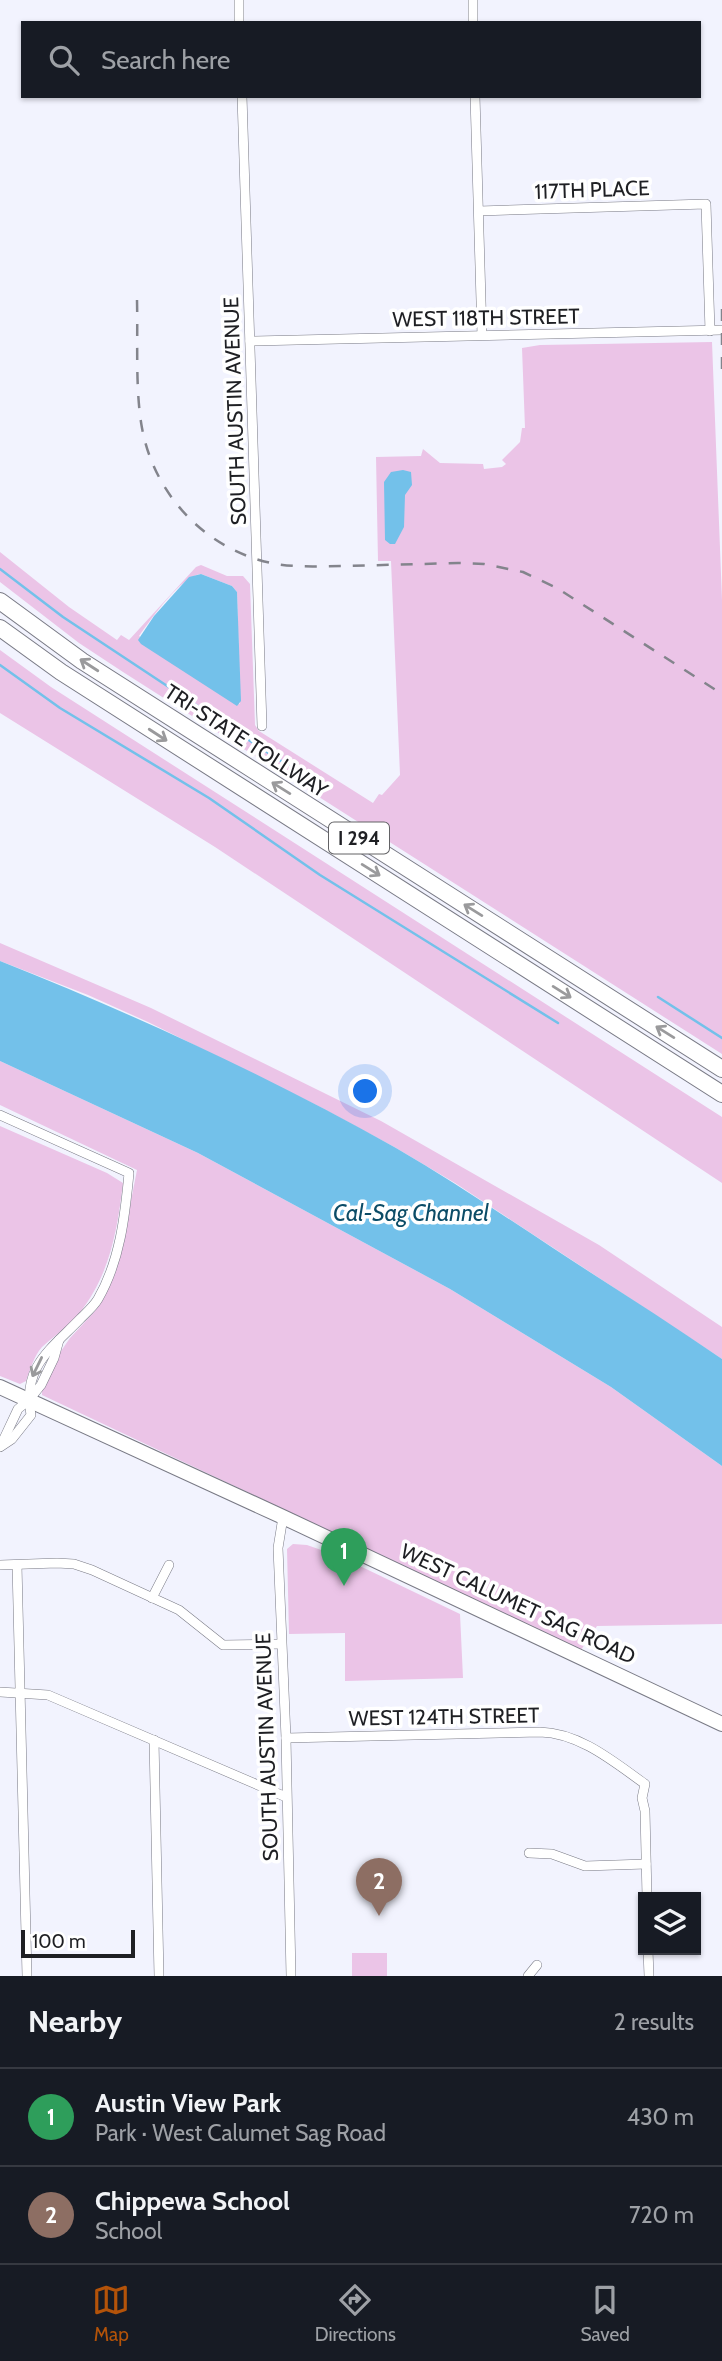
<!DOCTYPE html>
<meta charset="utf-8">
<style>
:root{--surface:#171b24;--page:#20242c;--text:#f1f3f6;--muted:#9ea1a6;--line:#363941;--accent:#b45309}
body{margin:0;font-family:Cabin,sans-serif;background:var(--page);color:var(--text)}
.controls{position:absolute;right:21px;bottom:21px;display:grid;overflow:hidden;border-radius:0px;box-shadow:0 2px 5px #0004}
.controls button{width:63px;height:63px;display:grid;place-items:center;padding:0;border:0;border-bottom:2px solid var(--line);background:var(--surface);color:var(--text);font:35px sans-serif}
.scale{position:absolute;left:21px;bottom:18px;width:114px;box-sizing:border-box;padding-left:7px;border:4px solid #1e1f23;border-top:0;font-size:19px;line-height:24px;white-space:nowrap;color:#1e1f23;-webkit-text-stroke:5px #fff;paint-order:stroke}
.you{position:absolute;left:366px;top:1092px;width:24px;height:24px;margin:-18px;border:5px solid #fff;border-radius:50%;background:#1a73e8;box-shadow:0 0 0 10px #1a73e833}
.badge{display:grid;place-items:center;width:46px;height:46px;border-radius:50%;background:var(--accent);color:#fff;font-size:23px;font-weight:700}
.pin{position:absolute;translate:-50% -58px;filter:drop-shadow(0 2px 4px #0008)}
.pin::after{content:'';position:absolute;top:37px;width:24px;height:21px;background:inherit;clip-path:polygon(0 0,100% 0,50% 100%)}
.list{margin:0;padding:0;list-style:none}
h2{display:flex;justify-content:space-between;align-items:center;height:91px;margin:0;padding:0 28px;font-size:30px}
h2 small{font-size:23px;font-weight:400;color:var(--muted)}
.list li{display:grid;grid-template-columns:46px 1fr auto;gap:21px;align-items:center;box-sizing:border-box;height:98px;padding:0 28px;border-top:2px solid var(--line)}
.list b{display:block;font-size:26px;white-space:nowrap}
.list p{margin:0;font-size:23px;white-space:nowrap;color:var(--muted)}
.list em{font-size:23px;font-style:normal;color:var(--muted)}
.icon{flex:none;width:38px;height:38px;fill:none;stroke:currentColor;stroke-width:2;stroke-linecap:round;stroke-linejoin:round}
.map{position:relative;flex:none;width:722px;height:1976px;overflow:hidden}
.search{position:absolute;background:var(--surface);box-shadow:0 2px 5px #0004;left:21px;right:21px;top:21px;height:77px;display:flex;align-items:center;gap:18px;box-sizing:border-box;padding:0 24px;border-radius:0px;color:var(--muted);font-size:26px}
.sheet{height:287px;background:var(--surface)}
nav{display:flex;justify-content:space-around;align-items:center;box-sizing:border-box;height:98px;border-top:2px solid var(--line);background:var(--surface);font-size:19px;color:var(--muted)}
nav a{display:grid;justify-items:center;gap:4px}
nav .on{color:var(--accent)}
.map>svg:first-child{display:block}
.green{fill:#ebc4e7;fill-rule:evenodd}
.water{fill:#73c1ea}
.lines{fill:none;stroke-linecap:round;stroke-linejoin:round}
.stream{stroke:#73c1ea;stroke-width:2.5}
.street-casing{stroke:#797a85;stroke-width:10}
.primary-casing{stroke:#797a85;stroke-width:16}
.highway-casing{stroke:#797a85;stroke-width:18}
.street{stroke:#fff;stroke-width:9}
.primary{stroke:#fff;stroke-width:14}
.highway{stroke:#fff;stroke-width:16}
.rail{stroke:#83848c;stroke-width:2.5;stroke-dasharray:12 12;stroke-linecap:butt}
.oneway{stroke:#9a9a9c}
.labels{text-anchor:middle;stroke-width:7;stroke-linejoin:round;paint-order:stroke}
.shield{fill:#fff;stroke:#626265;stroke-width:2}
.shield-label{font-size:19px;font-weight:bold;fill:#1e1f23}
.street-label{font-size:21px;fill:#1e1f23;stroke:#fff}
.water-label{font-size:23px;font-style:italic;fill:#0b4c67;stroke:#fff}
</style>
<div class="map">
<svg width="722" height="1976" viewBox="0 0 722 1976">
<rect width="100%" height="100%" fill="#f2f3fe"/>
<g class="green">
<path d="M712,342L722,600V1054L123,672L79,643L0,582V552L69,607L117,640L121,635L129,640L196,567L201,565L227,576H243L250,584L255,725L259,731L373,803L379,794L382,795L400,775L391,561H378L376,457L421,456L423,449L440,463L483,464L484,469L502,467L506,464L502,460L520,442L522,428H525L522,348L540,345ZM201,574L232,586L237,592L240,704L139,636C151,619 181,576 201,574Z"/>
<path d="M0,650L51,687L722,1117V1183L215,847L0,713Z"/>
<path d="M0,943L151,1008L381,1121L599,1245L722,1327V1359L455,1183L396,1148L322,1108L148,1022L88,995L0,961Z"/>
<path d="M0,1061L198,1153L450,1289L611,1387L722,1466V1624L597,1626L581,1650L42,1395V1388L59,1354L70,1338L95,1311L109,1286L120,1257L137,1170L0,1105Z"/>
<path d="M0,1126L107,1173L123,1183C117,1232 110,1275 78,1315C68,1327 54,1336 42,1347C34,1356 30,1370 26,1381L20,1384L0,1376Z"/>
<path d="M293,1544L307,1545L341,1557L460,1614L463,1678L345,1681V1633L289,1634L287,1549Z"/>
<rect x="352" y="1953" width="35" height="23"/>
</g>
<g class="water">
<path d="M403,470L411,472L412,485L405,495L404,527L395,544H390L385,540L384,482L391,472Z"/>
<path d="M201,574L232,586L237,592L241,701L237,706L141,644L138,640L154,616L189,577Z"/>
<path d="M0,961C136,1015 268,1076 396,1148C450,1179 501,1214 553,1248C609,1285 667,1321 722,1359V1466L611,1387L450,1289L198,1153L0,1061Z"/>
</g>
<g class="lines">
<g class="stream">
<path d="M0,569L63,617L208,713L279,760L312,775"/>
<path d="M0,665L60,708L209,798L320,875L558,1023"/>
<path d="M658,997L722,1038"/>
</g>
<g class="street-casing">
<g id="street">
<path d="M239,0V23"/>
<path d="M473,0V23"/>
<path d="M242,96L262,726"/>
<path d="M475,96L482,335"/>
<path d="M479,211L706,204L710,331"/>
<path d="M250,341L722,330"/>
<path d="M0,1115L129,1173C125,1216 120,1261 98,1299C94,1306 86,1313 80,1319C50,1350 22,1367 31,1415L12,1439L0,1447"/>
<path d="M1,1445L18,1409L29,1400L41,1385L54,1358L59,1340"/>
<path d="M283,1517L278,1548L286,1738L291,1976"/>
<path d="M0,1565L57,1563L74,1564L92,1570L179,1610L223,1645L281,1644"/>
<path d="M17,1565L27,1976"/>
<path d="M152,1598L169,1565"/>
<path d="M0,1692L48,1695L286,1797"/>
<path d="M286,1738L540,1732C580,1733 614,1762 645,1784L642,1798L645,1811L647,1897"/>
<path d="M154,1740L159,1976"/>
<path d="M529,1853L552,1854L585,1866L646,1864"/>
<path d="M648,1950L649,1976"/>
<path d="M528,1976L537,1965"/>
</g>
</g>
<g class="primary-casing">
<path id="primary" d="M0,1387L283,1517L722,1724"/>
</g>
<g class="highway-casing">
<g id="highway">
<path d="M0,601L82,661L722,1069"/>
<path d="M0,628L61,672L722,1094"/>
</g>
</g>
<use href="#street" class="street"/>
<use href="#primary" class="primary"/>
<use href="#highway" class="highway"/>
<g class="rail">
<path d="M137,300C138,339 135,390 142,428C154,494 205,549 271,563C295,568 321,566 346,566C383,565 420,564 458,563L484,564L523,572L557,588L722,694"/>
<path d="M722,309V375"/>
</g>
</g>
<defs><path id="oneway-shaft" d="M-6 0H5M1.5-3L5.5 0L1.5 3" fill="none" stroke-width="1.6" stroke-linecap="round" stroke-linejoin="round" transform="scale(1.75)"/></defs>
<g class="oneway">
<use href="#oneway-shaft" transform="translate(89 665) rotate(-147)"/>
<use href="#oneway-shaft" transform="translate(158 735) rotate(33)"/>
<use href="#oneway-shaft" transform="translate(281 788) rotate(-148)"/>
<use href="#oneway-shaft" transform="translate(371 870) rotate(32)"/>
<use href="#oneway-shaft" transform="translate(473 910) rotate(-148)"/>
<use href="#oneway-shaft" transform="translate(562 992) rotate(32)"/>
<use href="#oneway-shaft" transform="translate(665 1032) rotate(-148)"/>
<use href="#oneway-shaft" transform="translate(37 1367) rotate(116)"/>
</g>
<g class="labels">
<rect class="shield" x="329" y="822.5" width="60" height="31" rx="5"/>
<g class="shield-label">
<text x="359" y="845">I 294</text>
</g>
<g class="street-label">
<text transform="translate(592 190) rotate(-2)" y="7">117TH PLACE</text>
<text transform="translate(486 318) rotate(-1)" y="7">WEST 118TH STREET</text>
<text transform="translate(235 411) rotate(-92)" y="7">SOUTH AUSTIN AVENUE</text>
<text transform="translate(246 741) rotate(33)" y="7">TRI-STATE TOLLWAY</text>
<text transform="translate(518 1604) rotate(25)" y="7">WEST CALUMET SAG ROAD</text>
<text transform="translate(444 1717) rotate(-1)" y="7">WEST 124TH STREET</text>
<text transform="translate(267 1747) rotate(-92)" y="7">SOUTH AUSTIN AVENUE</text>
</g>
<g class="water-label">
<text x="411" y="1221">Cal-Sag Channel</text>
</g>
</g>
</svg>
<div class="controls">
<button><svg class="icon" aria-label="layers" viewBox="0 0 24 24"><path d="M12 4l9 5-9 5-9-5zM3 14l9 5 9-5"/></svg></button>
</div>
<div class="scale">100 m</div>
<div class="you"></div>
<div class="pin badge" style="left:344px;top:1586px;background:#2e9e5b">1</div>
<div class="pin badge" style="left:379px;top:1916px;background:#8d6e63">2</div>
<div class="search"><svg class="icon" aria-label="search" viewBox="0 0 24 24"><circle cx="10" cy="10" r="6"/><path d="M15 15l6 6"/></svg>Search here</div>
</div>
<section class="sheet">
<h2>Nearby<small>2 results</small></h2>
<ul class="list">
<li><span class="badge" style="background:#2e9e5b">1</span><div><b>Austin View Park</b><p>Park · West Calumet Sag Road</p></div><em>430 m</em></li>
<li><span class="badge" style="background:#8d6e63">2</span><div><b>Chippewa School</b><p>School</p></div><em>720 m</em></li>
</ul>
</section>
<nav>
<a class="on"><svg class="icon" aria-label="map" viewBox="0 0 24 24"><path d="M3 6l6-2 6 2 6-2v14l-6 2-6-2-6 2zM9 4v14M15 6v14"/></svg>Map</a>
<a><svg class="icon" aria-label="directions" viewBox="0 0 24 24"><path d="M12 3l9 9-9 9-9-9zM9 14v-3h6M13 9l2 2-2 2"/></svg>Directions</a>
<a><svg class="icon" aria-label="saved" viewBox="0 0 24 24"><path d="M7 4h10v16l-5-4-5 4z"/></svg>Saved</a>
</nav>
